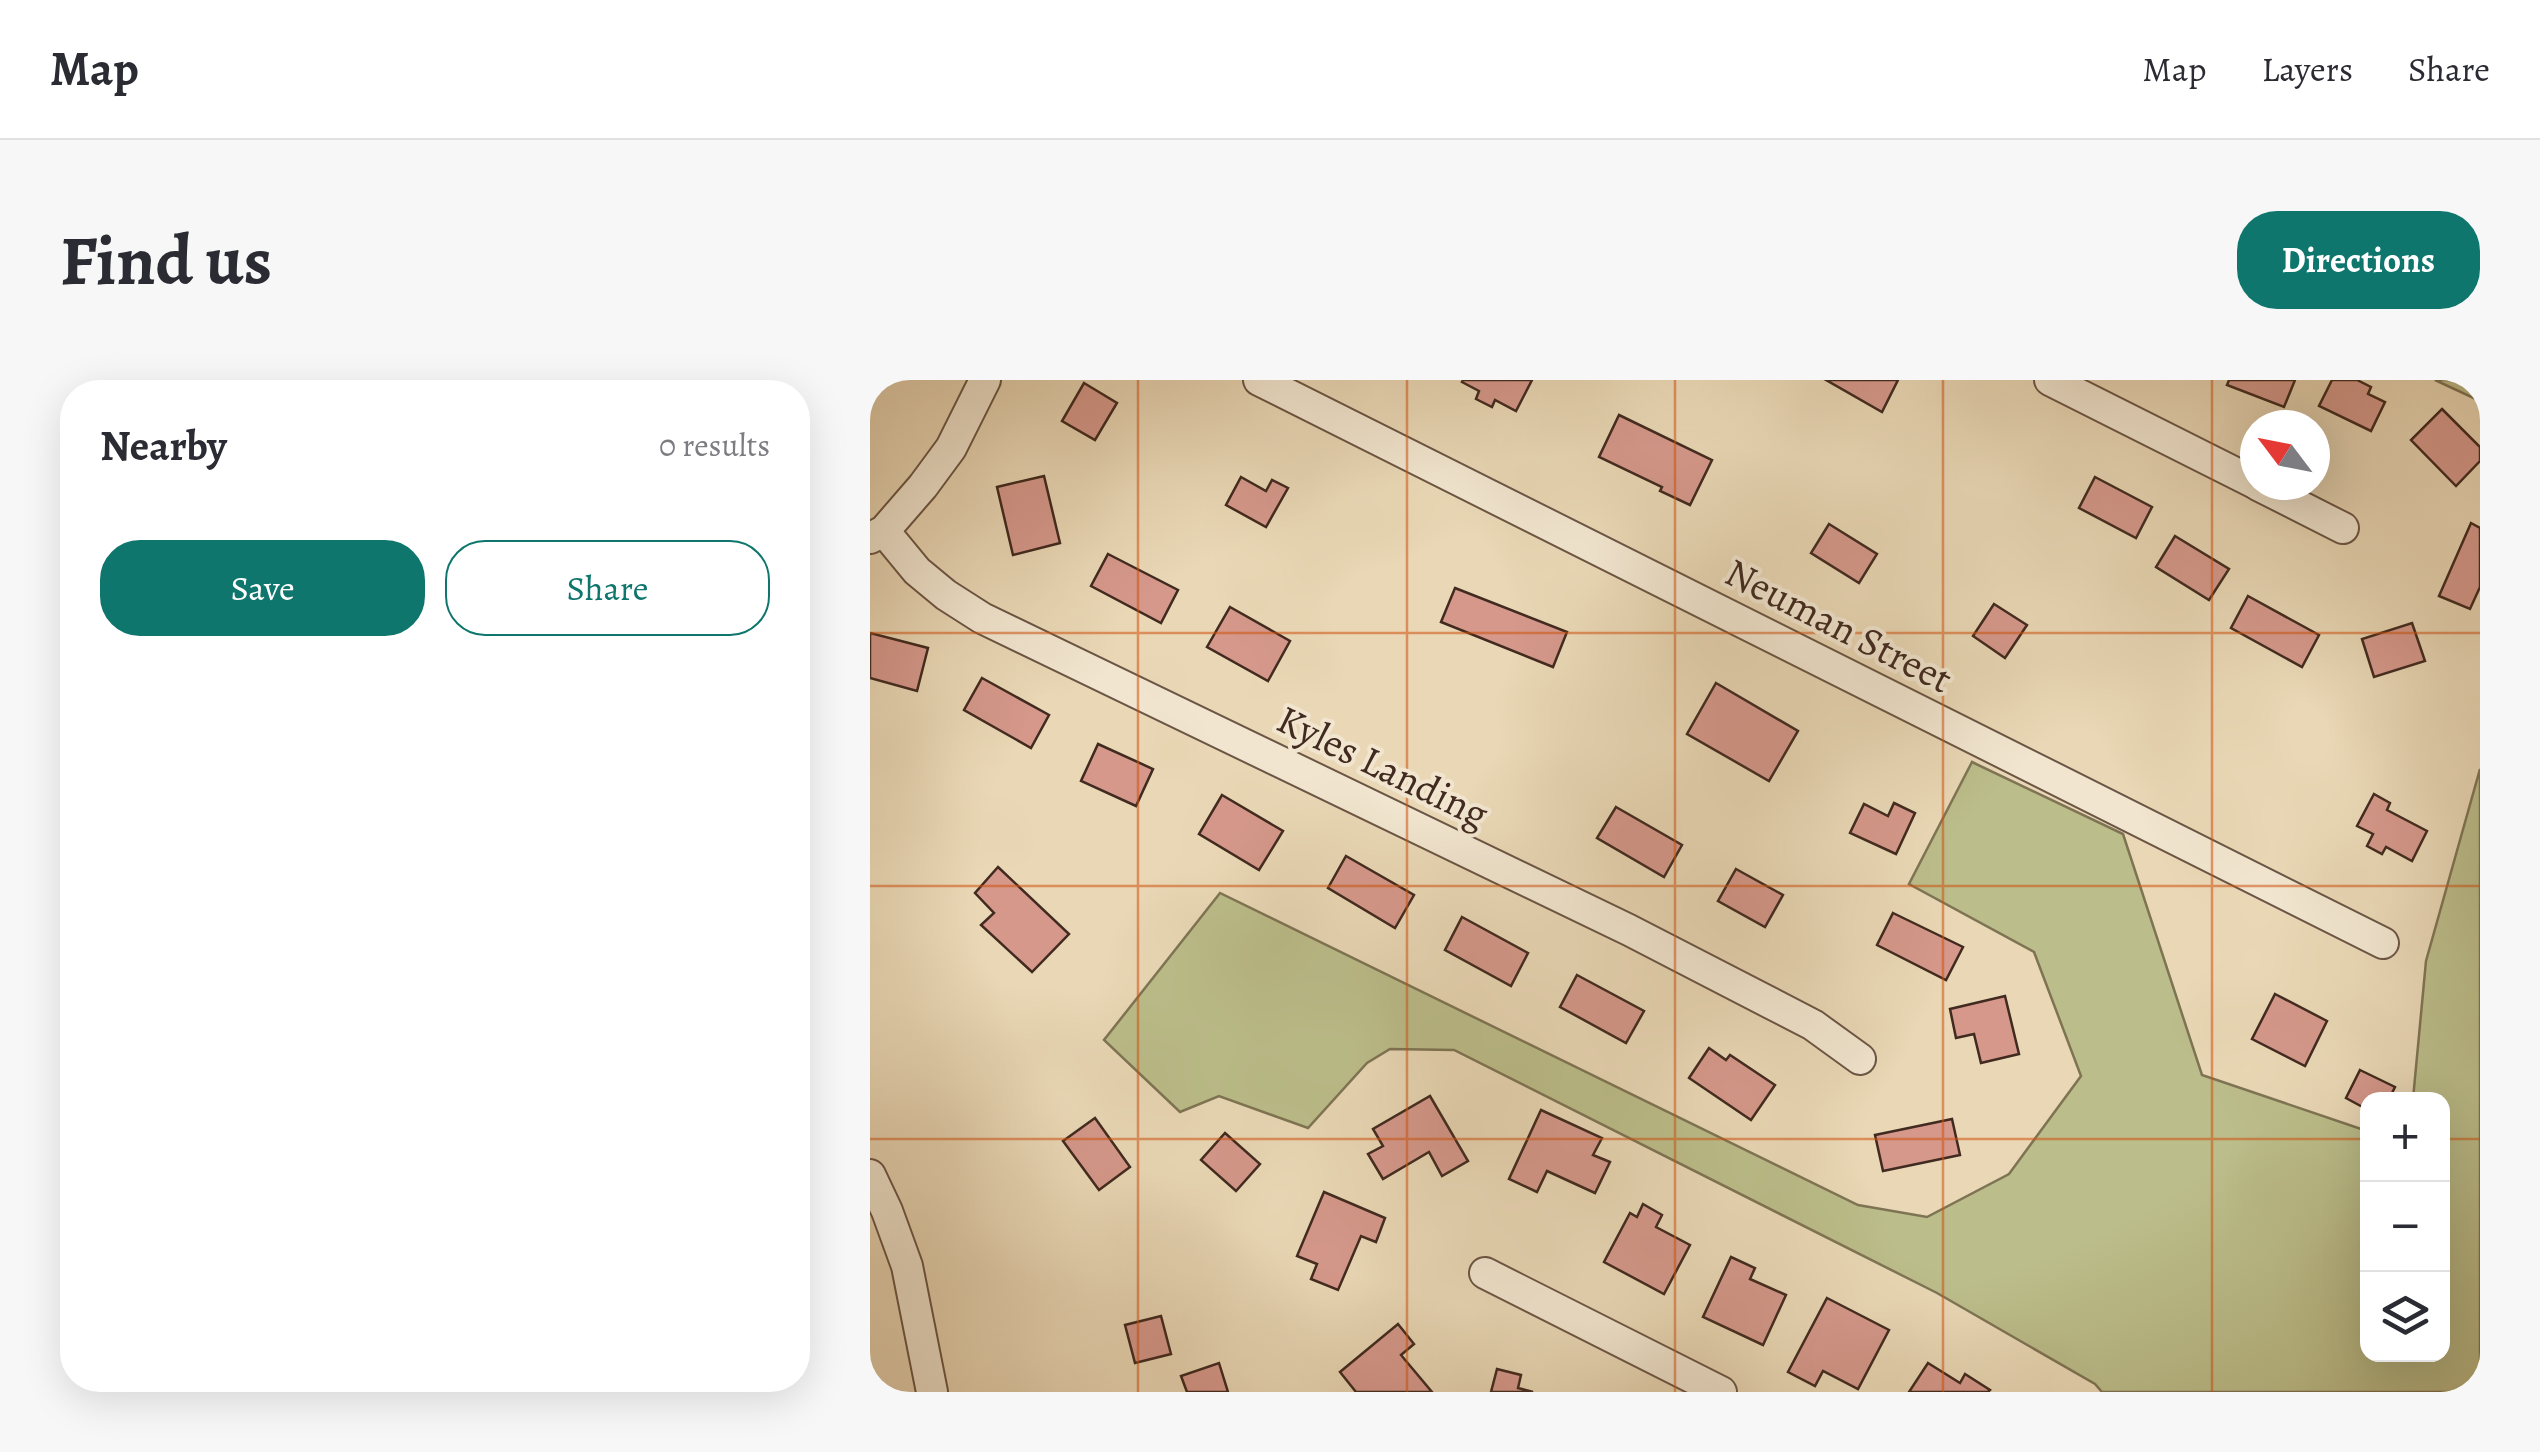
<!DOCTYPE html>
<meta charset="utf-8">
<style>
:root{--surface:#fff;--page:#f7f7f7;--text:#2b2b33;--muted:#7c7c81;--line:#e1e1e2;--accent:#0f766e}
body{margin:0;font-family:Alegreya,serif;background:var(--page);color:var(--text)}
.controls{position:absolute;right:30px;bottom:30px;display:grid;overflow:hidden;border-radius:20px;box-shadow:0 10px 40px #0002}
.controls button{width:90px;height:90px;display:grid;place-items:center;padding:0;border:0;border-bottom:2px solid var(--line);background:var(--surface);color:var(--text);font:50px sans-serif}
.compass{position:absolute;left:1370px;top:30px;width:90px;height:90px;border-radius:50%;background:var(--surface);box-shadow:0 10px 40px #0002;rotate:302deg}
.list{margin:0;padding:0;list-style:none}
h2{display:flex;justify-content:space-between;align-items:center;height:130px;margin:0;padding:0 40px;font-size:42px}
h2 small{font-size:32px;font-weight:400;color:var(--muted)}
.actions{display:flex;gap:20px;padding:30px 40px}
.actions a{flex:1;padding:22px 0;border:2px solid var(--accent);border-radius:40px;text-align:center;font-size:35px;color:var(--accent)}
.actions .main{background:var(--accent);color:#fff}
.icon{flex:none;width:55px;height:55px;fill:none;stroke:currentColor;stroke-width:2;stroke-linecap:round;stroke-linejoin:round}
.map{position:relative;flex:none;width:1610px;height:1012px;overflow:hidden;border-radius:40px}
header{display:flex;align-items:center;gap:60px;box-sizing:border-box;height:140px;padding:0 50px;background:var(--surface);border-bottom:2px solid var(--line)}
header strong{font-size:48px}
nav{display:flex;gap:55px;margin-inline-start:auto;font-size:35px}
.intro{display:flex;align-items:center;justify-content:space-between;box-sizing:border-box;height:240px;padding:0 60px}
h1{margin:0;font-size:70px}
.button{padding:25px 45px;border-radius:40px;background:var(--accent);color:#fff;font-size:35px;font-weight:700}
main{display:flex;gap:60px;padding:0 60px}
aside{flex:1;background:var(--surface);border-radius:40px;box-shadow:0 10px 40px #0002}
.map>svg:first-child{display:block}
.green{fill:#bbbd8a;stroke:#7e7454;stroke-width:2.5}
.building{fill:#d5988b;stroke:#412a1f;stroke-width:2.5}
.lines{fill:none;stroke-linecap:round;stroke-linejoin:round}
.street-casing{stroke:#6b5544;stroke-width:34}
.street{stroke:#f1e5cf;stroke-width:30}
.grid{fill:none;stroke:#cf520f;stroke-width:2.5;stroke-opacity:0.55}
.labels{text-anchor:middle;stroke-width:8;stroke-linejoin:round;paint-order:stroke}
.street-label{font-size:40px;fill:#412a1f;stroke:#f1e5cf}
</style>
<header>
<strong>Map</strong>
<nav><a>Map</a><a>Layers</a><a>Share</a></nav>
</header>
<div class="intro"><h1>Find us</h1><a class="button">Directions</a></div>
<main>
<aside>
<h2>Nearby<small>0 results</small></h2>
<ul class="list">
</ul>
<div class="actions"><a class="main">Save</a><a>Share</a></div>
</aside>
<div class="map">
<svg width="1610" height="1012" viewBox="0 0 1610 1012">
<rect width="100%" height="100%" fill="#e9d7b5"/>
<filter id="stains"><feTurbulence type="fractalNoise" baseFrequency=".002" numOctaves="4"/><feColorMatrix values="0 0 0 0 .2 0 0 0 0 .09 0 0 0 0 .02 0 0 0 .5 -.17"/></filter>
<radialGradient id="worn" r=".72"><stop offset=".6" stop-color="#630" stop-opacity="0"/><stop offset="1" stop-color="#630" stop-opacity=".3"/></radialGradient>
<g class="green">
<path d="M1565,0H1610V22L1606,19Z"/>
<path d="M1102,382L1253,454L1332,695L1497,751L1498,974H1572V719H1543L1556,581L1610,389V1012H1232L1225,1004L1067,913L584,670L520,669L497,683L438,748L349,716L310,732L234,660L350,513L988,825L1057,837L1139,794L1211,696L1164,572L1039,504Z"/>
</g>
<g class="building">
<path d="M593,0H662L646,31L625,20L622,27L606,19L609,11L592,2Z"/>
<path d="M956,0H1028L1012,32Z"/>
<path d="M1359,0H1425L1414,27L1357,5Z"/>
<path d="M1462,0H1487L1501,7L1498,14L1515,22L1501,51L1449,26Z"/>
<path d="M214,3L247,23L225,60L192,41Z"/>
<path d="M1572,29L1610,67V81L1586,106L1541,60Z"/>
<path d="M749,35L842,80L820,125L790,111L792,107L729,77Z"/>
<path d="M174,96L190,163L143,175L127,107Z"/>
<path d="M371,97L396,111L402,100L418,108L396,147L356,125Z"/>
<path d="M1225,97L1282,127L1266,158L1209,128Z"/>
<path d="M1601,143L1610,148V207L1600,229L1569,216Z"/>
<path d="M959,144L1007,174L989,203L941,173Z"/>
<path d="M1305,156L1359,189L1339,220L1286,187Z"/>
<path d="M238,174L308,210L291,243L221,206Z"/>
<path d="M585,208L697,252L683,287L571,242Z"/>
<path d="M1378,216L1449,255L1432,287L1361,248Z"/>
<path d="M1124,224L1157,245L1135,278L1103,256Z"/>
<path d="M360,227L420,261L398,301L337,267Z"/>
<path d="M1542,243L1555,281L1504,297L1492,259Z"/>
<path d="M0,253L58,268L47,311L0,298Z"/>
<path d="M112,298L179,335L161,368L94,330Z"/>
<path d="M846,303L928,351L899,401L817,354Z"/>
<path d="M228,364L283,389L266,426L211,401Z"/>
<path d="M1504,414L1520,423L1517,430L1557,451L1542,481L1516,467L1512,474L1497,466L1503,454L1487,446Z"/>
<path d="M352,415L413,451L389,490L329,454Z"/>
<path d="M1024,423L1045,433L1026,474L980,453L994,424L1018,436Z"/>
<path d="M746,427L812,465L794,497L727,458Z"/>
<path d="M476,476L544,515L525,548L458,508Z"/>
<path d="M128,487L199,554L162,592L111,545L124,533L105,513Z"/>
<path d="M866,489L913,515L895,547L848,521Z"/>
<path d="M1023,533L1093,567L1076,600L1007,565Z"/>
<path d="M592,537L658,573L641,606L575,570Z"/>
<path d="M707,595L774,631L756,663L690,627Z"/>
<path d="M1405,614L1457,641L1435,686L1382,659Z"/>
<path d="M1135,616L1149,674L1111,683L1104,654L1086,658L1080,629Z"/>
<path d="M839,668L856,680L860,675L905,705L881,740L819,698Z"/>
<path d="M1490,690L1525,707L1519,719H1498V730L1476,718Z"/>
<path d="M560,716L598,781L572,796L559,772L513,799L498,774L513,766L503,749Z"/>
<path d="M671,730L732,758L723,775L740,782L725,813L677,791L667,812L639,799Z"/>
<path d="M225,738L260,787L229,810L193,761Z"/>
<path d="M1082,739L1090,775L1013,791L1005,755Z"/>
<path d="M355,753L390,784L366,811L331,780Z"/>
<path d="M454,812L515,838L506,862L491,856L468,910L441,899L447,884L427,876Z"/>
<path d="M773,824L792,835L786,847L820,865L794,914L734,882L760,833L767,837Z"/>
<path d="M861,877L885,888L880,899L916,915L893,965L833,937Z"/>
<path d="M957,918L1019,950L988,1009L953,991L945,1006L918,992Z"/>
<path d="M291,936L301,974L265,983L255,945Z"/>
<path d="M528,944L544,964L531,975L562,1012H486L470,992Z"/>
<path d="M349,983L358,1012H317L311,996Z"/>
<path d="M1058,983L1090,1003L1095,994L1120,1010L1118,1012H1039Z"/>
<path d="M627,989L651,995L648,1008L663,1012H621Z"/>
</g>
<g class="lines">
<g class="street-casing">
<g id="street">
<path d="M389,0L1513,563"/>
<path d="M1180,0L1385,103"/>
<path d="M1388,105L1473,148"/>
<path d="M14,151L47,191L76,215L112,238L759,550L943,645L990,679"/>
<path d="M0,158L14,151L53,106L81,68L115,0"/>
<path d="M0,795L17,831L37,886L62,1012"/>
<path d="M615,893L851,1012"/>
</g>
</g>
<use href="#street" class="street"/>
</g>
<path class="grid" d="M268,0V1012M537,0V1012M805,0V1012M1073,0V1012M1342,0V1012M0,253H1610M0,506H1610M0,759H1498M1572,759H1610"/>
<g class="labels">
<g class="street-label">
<text transform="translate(969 245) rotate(27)" y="14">Neuman Street</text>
<text transform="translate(513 386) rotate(26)" y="14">Kyles Landing</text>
</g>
</g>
<rect width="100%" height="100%" filter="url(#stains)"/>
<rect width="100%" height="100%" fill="url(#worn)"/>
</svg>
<div class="controls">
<button>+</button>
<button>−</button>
<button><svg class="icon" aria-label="layers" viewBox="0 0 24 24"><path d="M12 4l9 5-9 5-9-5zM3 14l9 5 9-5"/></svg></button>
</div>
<svg class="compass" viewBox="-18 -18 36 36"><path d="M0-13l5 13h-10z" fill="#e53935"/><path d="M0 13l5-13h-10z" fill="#7c7c81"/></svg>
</div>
</main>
